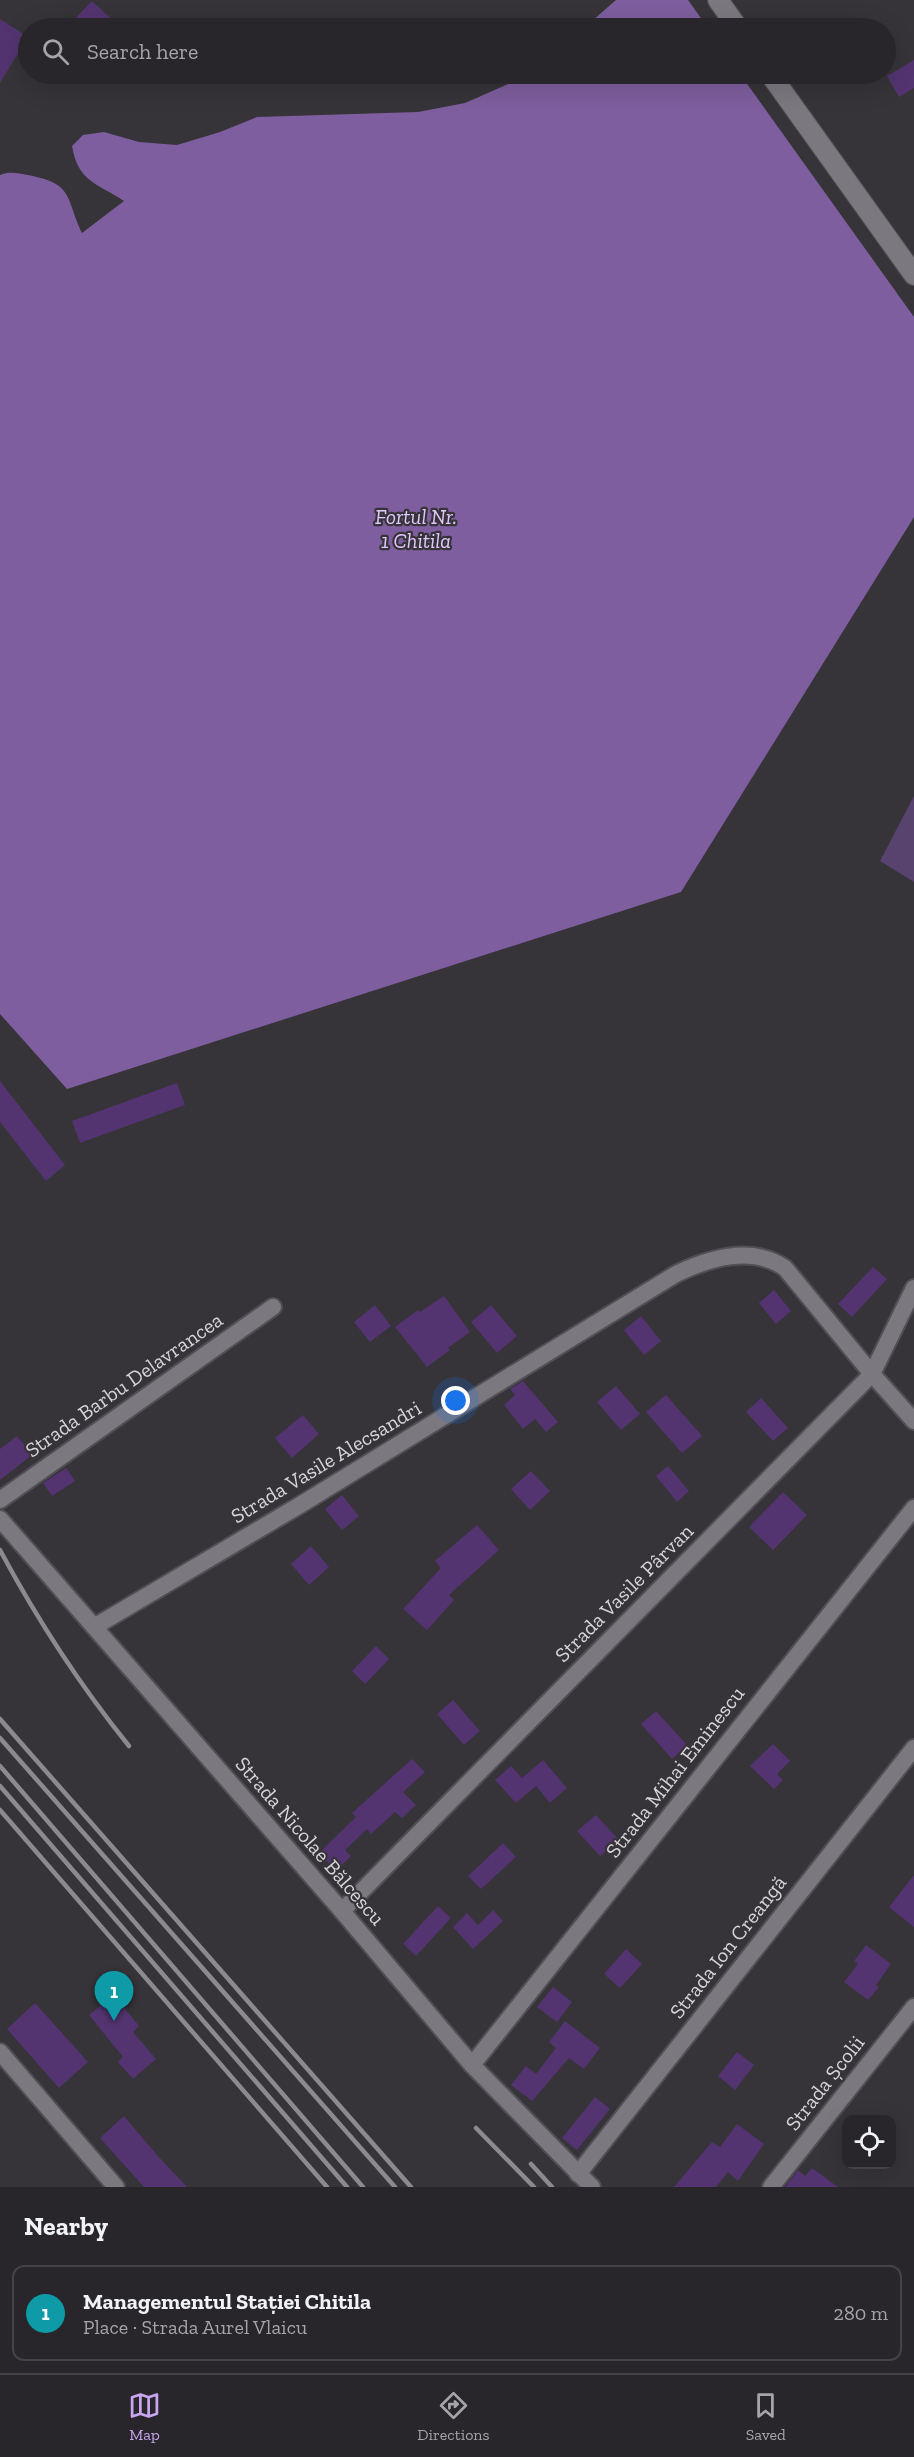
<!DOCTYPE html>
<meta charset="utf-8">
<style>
:root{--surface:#28262b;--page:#343237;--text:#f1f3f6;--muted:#a5a5a9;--line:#444347;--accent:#c8a5ee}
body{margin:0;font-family:"Zilla Slab",serif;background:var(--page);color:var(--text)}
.controls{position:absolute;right:18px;bottom:18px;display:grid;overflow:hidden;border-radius:12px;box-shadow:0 6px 24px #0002}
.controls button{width:54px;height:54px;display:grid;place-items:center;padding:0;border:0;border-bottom:2px solid var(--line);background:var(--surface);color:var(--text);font:30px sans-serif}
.you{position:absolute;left:456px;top:1401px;width:21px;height:21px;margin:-15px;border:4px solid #fff;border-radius:50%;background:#1a73e8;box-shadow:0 0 0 9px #1a73e833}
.badge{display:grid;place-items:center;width:39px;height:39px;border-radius:50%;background:var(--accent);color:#fff;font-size:20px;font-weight:700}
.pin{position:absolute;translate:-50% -50px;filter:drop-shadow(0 2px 3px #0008)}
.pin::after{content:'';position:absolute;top:32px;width:21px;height:18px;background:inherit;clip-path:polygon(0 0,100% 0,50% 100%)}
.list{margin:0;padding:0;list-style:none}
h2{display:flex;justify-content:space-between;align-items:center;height:78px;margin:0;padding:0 24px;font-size:26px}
h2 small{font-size:20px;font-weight:400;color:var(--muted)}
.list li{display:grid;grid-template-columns:39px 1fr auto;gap:18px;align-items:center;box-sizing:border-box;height:96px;margin:0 12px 12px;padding:0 12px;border:2px solid var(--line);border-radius:12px}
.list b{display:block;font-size:22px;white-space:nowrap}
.list p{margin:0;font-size:20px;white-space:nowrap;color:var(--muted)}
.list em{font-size:20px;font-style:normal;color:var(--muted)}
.icon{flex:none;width:33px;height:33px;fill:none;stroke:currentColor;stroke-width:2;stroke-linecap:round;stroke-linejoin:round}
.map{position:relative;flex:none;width:914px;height:2187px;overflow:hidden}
.search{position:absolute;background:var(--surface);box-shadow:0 6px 24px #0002;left:18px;right:18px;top:18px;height:66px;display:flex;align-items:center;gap:15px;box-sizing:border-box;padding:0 21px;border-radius:33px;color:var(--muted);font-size:22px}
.sheet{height:186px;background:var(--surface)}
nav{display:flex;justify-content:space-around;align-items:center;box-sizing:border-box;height:84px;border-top:2px solid var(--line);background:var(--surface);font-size:16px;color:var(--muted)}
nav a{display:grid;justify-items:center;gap:3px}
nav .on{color:var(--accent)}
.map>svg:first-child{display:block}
.green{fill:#58436e}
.forest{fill:#7e5e9e}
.building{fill:#533470}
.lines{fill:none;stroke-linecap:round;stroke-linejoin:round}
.minor-casing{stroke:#514f54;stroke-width:20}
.tertiary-casing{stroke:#514f54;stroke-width:22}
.minor{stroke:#7b787f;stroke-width:16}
.tertiary{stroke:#7b787f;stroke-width:20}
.rail{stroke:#8c8a8f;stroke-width:4.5}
.labels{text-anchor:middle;stroke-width:4.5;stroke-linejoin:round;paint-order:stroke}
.park-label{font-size:21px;font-style:italic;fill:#e1c7fe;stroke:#363339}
.street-label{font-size:21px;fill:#d7d5d9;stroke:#363339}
</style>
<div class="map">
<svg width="914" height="2187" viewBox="0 0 914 2187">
<rect width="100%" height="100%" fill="#363339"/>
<path class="green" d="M914,796V882L880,861Z"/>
<g class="forest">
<path d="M616,0H688L708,28H584Z"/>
<path d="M527,74H740L914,317V517L681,892L67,1089L0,1014V175C9,171 18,173 28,175C74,184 65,196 82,233L124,201C97,183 78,182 72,146L83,135L104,132L139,142L177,145L220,132L257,117L418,112L465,103L520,79Z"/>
</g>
<g class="building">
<path d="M92,1L121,28H66Z"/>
<path d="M0,19L28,37L0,83Z"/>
<path d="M914,60V88L899,97L887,76Z"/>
<path d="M0,1081L65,1165L46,1181L0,1122Z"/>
<path d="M177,1083L185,1105L80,1143L72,1121Z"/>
<path d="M873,1267L887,1279L852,1317L838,1304Z"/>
<path d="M774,1290L791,1311L776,1324L759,1303Z"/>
<path d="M444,1296L470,1332L448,1348L450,1350L427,1367L395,1327L418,1310L420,1312Z"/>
<path d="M375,1305L391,1326L370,1342L354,1322Z"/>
<path d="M491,1305L517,1336L497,1353L471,1322Z"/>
<path d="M641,1316L661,1341L644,1355L624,1330Z"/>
<path d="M523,1381L558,1422L546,1432L535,1419L523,1429L504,1405L515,1395L510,1389Z"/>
<path d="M616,1386L640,1414L621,1430L597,1402Z"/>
<path d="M666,1395L702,1436L682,1453L646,1412Z"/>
<path d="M761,1398L788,1428L773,1441L746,1412Z"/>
<path d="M303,1415L319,1434L292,1458L275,1438Z"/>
<path d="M17,1436L32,1455L0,1480V1449Z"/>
<path d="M668,1466L689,1491L677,1502L656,1476Z"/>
<path d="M66,1468L75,1481L52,1496L43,1483Z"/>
<path d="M531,1471L550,1491L530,1510L511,1489Z"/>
<path d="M783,1492L807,1515L773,1550L749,1527Z"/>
<path d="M342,1495L359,1516L342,1530L325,1509Z"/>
<path d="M477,1525L499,1550L449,1595L454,1600L427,1630L403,1609L441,1568L435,1561Z"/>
<path d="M311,1546L329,1567L309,1585L291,1564Z"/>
<path d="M376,1646L389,1659L365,1684L352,1671Z"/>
<path d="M453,1700L480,1731L464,1745L437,1714Z"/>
<path d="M656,1711L687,1745L672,1759L641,1724Z"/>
<path d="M773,1744L790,1761L777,1774L783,1780L774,1789L750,1766Z"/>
<path d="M412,1759L425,1772L403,1792L416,1805L402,1818L395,1812L371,1834L367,1829L345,1850L351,1856L336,1871L319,1853L356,1817L352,1813Z"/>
<path d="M543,1760L567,1788L550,1803L536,1786L516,1803L495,1780L511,1766L522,1778Z"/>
<path d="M596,1815L619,1840L600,1856L577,1831Z"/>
<path d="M503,1843L516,1857L481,1889L468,1876Z"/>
<path d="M914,1875V1927L889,1907Z"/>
<path d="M438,1906L451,1918L416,1956L403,1944Z"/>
<path d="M493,1910L503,1921L473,1949L453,1927L467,1913L478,1925Z"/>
<path d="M866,1945L891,1964L876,1985L879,1987L868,2000L844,1982L858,1964L854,1961Z"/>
<path d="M626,1949L642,1964L620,1988L604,1974Z"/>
<path d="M553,1987L572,2002L557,2022L537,2007Z"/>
<path d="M114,1995L139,2026L133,2032L156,2059L133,2079L118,2062L123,2057L89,2015Z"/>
<path d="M35,2003L88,2062L59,2088L7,2029Z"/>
<path d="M565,2021L600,2048L584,2069L569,2058L532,2101L511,2085L526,2066L536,2074L556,2048L549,2042Z"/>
<path d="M737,2052L754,2065L735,2090L718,2076Z"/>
<path d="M595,2097L610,2109L577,2150L562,2138Z"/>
<path d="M124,2116L157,2155L187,2187H144L100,2138Z"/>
<path d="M737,2124L764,2144L738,2181L728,2172L716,2187H674L712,2142L720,2147Z"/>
<path d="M812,2168L838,2187H785L798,2170L805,2176Z"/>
</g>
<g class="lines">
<g class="minor-casing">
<g id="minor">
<path d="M0,1500L273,1307"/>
<path d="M0,1519L342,1911L472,2065L592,2187"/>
<path d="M94,1627L300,1505L676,1274C709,1258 752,1245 785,1268L872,1374L914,1421"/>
<path d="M342,1911L872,1374L914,1288"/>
<path d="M0,2052L116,2187"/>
<path d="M472,2065L914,1508"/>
<path d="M578,2174L914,1748"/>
<path d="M771,2187L914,2007"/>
</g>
</g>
<g class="tertiary-casing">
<g id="tertiary">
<path d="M718,0L738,28"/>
<path d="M770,74L914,275"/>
</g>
</g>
<use href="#minor" class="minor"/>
<use href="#tertiary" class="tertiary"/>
<g class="rail">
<path d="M0,1550C38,1621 79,1684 129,1746"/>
<path d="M0,1719L411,2187"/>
<path d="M0,1738L395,2187"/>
<path d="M0,1766L363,2187"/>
<path d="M0,1786L347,2187"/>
<path d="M0,1810L327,2187"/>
<path d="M476,2128L534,2187"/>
<path d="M531,2164L552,2187"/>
</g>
</g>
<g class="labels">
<g class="park-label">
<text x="416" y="524">Fortul Nr.<tspan x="416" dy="24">1 Chitila</tspan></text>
</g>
<g class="street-label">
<text transform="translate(124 1385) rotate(-35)" y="7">Strada Barbu Delavrancea</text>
<text transform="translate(326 1462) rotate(-31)" y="7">Strada Vasile Alecsandri</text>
<text transform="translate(624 1593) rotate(-45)" y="7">Strada Vasile Pârvan</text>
<text transform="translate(675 1772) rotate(-52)" y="7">Strada Mihai Eminescu</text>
<text transform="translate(310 1841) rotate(49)" y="7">Strada Nicolae Bălcescu</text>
<text transform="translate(728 1947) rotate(-52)" y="7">Strada Ion Creangă</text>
<text transform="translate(825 2083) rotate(-52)" y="7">Strada Școlii</text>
</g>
</g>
</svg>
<div class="controls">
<button><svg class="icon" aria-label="locate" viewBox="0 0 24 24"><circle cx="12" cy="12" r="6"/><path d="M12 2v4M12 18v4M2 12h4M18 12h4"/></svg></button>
</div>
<div class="you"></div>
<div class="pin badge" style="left:114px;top:2021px;background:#0f9aa8">1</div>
<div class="search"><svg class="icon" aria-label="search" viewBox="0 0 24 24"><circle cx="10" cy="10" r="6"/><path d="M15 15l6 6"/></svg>Search here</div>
</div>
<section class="sheet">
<h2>Nearby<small></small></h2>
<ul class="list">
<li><span class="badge" style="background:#0f9aa8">1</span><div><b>Managementul Stației Chitila</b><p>Place · Strada Aurel Vlaicu</p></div><em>280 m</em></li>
</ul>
</section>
<nav>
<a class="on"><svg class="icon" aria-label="map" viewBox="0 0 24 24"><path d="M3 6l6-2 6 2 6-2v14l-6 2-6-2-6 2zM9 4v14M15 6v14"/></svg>Map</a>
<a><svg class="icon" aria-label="directions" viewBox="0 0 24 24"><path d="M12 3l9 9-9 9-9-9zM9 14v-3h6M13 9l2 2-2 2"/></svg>Directions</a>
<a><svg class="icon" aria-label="saved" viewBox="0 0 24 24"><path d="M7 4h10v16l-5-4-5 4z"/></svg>Saved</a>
</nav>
